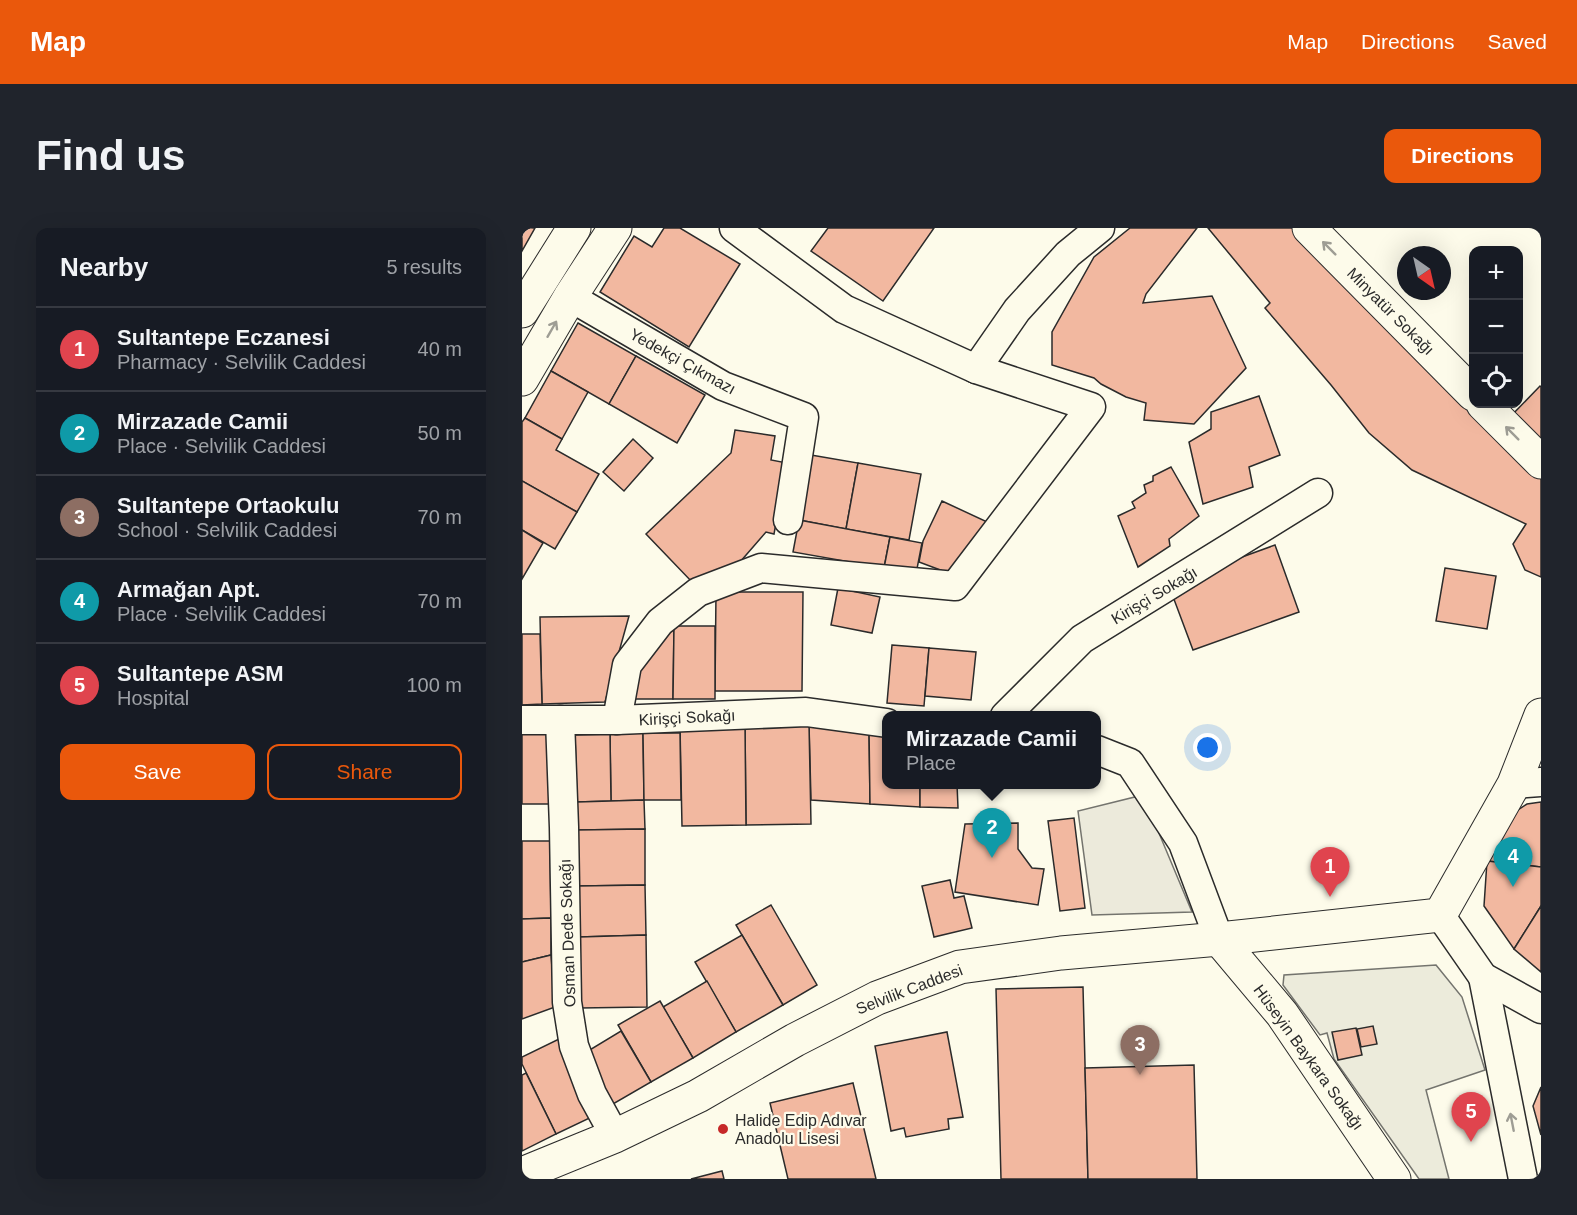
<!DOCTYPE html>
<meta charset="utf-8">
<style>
:root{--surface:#171b24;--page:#20242c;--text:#f1f3f6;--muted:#9ea1a6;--line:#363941;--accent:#ea580c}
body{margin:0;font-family:Arial,sans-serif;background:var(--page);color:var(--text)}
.controls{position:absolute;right:18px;top:18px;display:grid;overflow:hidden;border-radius:12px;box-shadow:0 6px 24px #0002}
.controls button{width:54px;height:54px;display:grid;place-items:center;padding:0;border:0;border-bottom:2px solid var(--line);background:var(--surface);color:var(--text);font:30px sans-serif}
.compass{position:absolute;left:875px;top:18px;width:54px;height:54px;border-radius:50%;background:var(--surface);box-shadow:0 6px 24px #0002;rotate:146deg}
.you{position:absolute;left:686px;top:520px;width:21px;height:21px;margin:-15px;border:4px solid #fff;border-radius:50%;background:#1a73e8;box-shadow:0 0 0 9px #1a73e833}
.badge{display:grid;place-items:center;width:39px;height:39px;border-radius:50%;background:var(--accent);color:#fff;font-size:20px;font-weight:700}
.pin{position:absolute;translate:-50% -50px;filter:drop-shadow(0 2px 3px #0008)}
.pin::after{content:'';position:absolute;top:32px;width:21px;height:18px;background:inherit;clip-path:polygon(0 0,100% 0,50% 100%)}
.popup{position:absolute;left:360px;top:483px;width:219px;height:78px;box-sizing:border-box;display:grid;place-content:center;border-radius:12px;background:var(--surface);filter:drop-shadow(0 2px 4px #0005);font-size:20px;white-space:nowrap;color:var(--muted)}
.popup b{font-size:22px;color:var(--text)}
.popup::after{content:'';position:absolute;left:50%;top:100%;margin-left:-12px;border:12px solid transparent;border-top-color:var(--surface)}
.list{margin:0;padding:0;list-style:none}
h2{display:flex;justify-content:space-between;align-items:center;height:78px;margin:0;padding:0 24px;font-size:26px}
h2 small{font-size:20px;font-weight:400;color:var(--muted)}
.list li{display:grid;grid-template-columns:39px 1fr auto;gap:18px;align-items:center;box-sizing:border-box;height:84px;padding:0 24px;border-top:2px solid var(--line)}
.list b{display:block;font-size:22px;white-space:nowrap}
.list p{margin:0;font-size:20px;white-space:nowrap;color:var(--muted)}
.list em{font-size:20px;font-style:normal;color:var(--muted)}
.actions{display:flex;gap:12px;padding:18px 24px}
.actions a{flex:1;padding:14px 0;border:2px solid var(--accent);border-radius:12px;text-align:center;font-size:21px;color:var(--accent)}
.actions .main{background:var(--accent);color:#fff}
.icon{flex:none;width:33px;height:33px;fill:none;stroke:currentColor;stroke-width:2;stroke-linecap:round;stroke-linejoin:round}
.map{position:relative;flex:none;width:1019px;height:951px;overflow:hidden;border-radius:12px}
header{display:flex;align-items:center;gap:36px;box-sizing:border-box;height:84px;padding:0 30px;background:var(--accent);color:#fff}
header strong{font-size:28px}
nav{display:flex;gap:33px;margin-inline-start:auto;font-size:21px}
.intro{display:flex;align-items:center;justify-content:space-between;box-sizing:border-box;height:144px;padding:0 36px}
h1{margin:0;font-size:42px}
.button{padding:15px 27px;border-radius:12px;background:var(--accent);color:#fff;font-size:21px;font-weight:700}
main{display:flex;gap:36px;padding:0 36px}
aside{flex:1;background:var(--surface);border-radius:12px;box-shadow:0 6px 24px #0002}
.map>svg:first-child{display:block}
.green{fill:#ecebdb;stroke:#74746e;stroke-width:1.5}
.parking{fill:#eceadb;stroke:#74746e;stroke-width:1.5}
.building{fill:#f2b8a0;stroke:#2b2b2b;stroke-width:1.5}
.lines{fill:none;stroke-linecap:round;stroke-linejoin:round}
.minor-casing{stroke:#2b2b2b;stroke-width:31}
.tertiary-casing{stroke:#2b2b2b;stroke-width:35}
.primary-casing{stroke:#2b2b2b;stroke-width:35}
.minor{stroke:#fdfbea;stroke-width:28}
.tertiary{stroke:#fdfbea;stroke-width:33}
.primary{stroke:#fdfbea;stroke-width:33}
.oneway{stroke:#9e9d94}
.poi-dot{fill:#c62828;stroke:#fdfbea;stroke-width:2}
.labels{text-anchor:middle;stroke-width:4.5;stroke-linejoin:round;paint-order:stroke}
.street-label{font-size:16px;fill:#2b2b2b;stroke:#fdfbea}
.poi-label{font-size:16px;fill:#2b2b2b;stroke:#fdfbea;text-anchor:start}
</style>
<header>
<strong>Map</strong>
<nav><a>Map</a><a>Directions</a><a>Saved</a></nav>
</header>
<div class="intro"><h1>Find us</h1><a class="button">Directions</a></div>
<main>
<aside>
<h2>Nearby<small>5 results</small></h2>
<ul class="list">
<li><span class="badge" style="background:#e0444e">1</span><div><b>Sultantepe Eczanesi</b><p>Pharmacy · Selvilik Caddesi</p></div><em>40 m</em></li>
<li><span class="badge" style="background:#0f9aa8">2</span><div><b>Mirzazade Camii</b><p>Place · Selvilik Caddesi</p></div><em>50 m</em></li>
<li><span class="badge" style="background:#8d6e63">3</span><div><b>Sultantepe Ortaokulu</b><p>School · Selvilik Caddesi</p></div><em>70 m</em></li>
<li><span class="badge" style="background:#0f9aa8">4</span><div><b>Armağan Apt.</b><p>Place · Selvilik Caddesi</p></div><em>70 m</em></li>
<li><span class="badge" style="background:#e0444e">5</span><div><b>Sultantepe ASM</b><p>Hospital</p></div><em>100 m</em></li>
</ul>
<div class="actions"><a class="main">Save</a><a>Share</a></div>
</aside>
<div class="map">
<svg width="1019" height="951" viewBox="0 0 1019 951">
<rect width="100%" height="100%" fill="#fdfbea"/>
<path class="green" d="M914,737L940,769L963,842L904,862L927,951H897L812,831L805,805L798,807L761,757L762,747Z"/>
<path class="parking" d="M621,567L670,684L570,687L556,583Z"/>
<g class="building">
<path d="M0,0H13L0,23Z"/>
<path d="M142,0H158L218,36L167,119L78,64L112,8L130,19Z"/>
<path d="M306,0H412L361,73L289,23Z"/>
<path d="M608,0H675L624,66L621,75L690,68L724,140L672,196L622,192L624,175L604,169L579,156L572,150L530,137V104L572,29Z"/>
<path d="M686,0H773L1019,250V349L1003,342L991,316L1004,296L890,242L847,205L809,157L743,80L748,75Z"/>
<path d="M56,95L114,128L87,176L29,143Z"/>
<path d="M114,128L183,167L155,215L87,176Z"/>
<path d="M29,143L66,164L40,211L3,190Z"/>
<path d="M1018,158L1019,159V212L989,188Z"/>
<path d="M737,168L758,227L727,239L731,259L681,276L667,214L689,201V184Z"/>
<path d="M3,190L40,211L34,222L77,246L55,284L0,253V194Z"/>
<path d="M213,202L253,208L249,232L265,235L252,306L244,304L211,342L170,354L124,306L209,225Z"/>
<path d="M111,211L131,230L102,263L81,244Z"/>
<path d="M289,227L336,235L324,301L277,292Z"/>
<path d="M336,235L399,246L387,312L324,301Z"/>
<path d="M649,239L677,288L647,311L648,318L616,339L596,288L613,280L610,274L624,265L622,257L631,253V248Z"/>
<path d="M0,253L55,284L33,321L0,302Z"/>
<path d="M420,273L476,299L437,349L397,334L401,313Z"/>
<path d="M277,292L368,309L362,340L271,324Z"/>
<path d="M0,302L21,315L0,351Z"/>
<path d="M368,309L400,315L394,346L362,340Z"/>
<path d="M753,317L777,384L671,422L647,358L687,341Z"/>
<path d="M923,340L974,348L965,401L914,393Z"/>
<path d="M316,360L358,369L350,405L309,397Z"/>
<path d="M194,364H281L280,463H193Z"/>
<path d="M107,388L83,474L20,476L18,389Z"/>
<path d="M152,398L151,471H113L114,442Z"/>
<path d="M152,398H193V471H151Z"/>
<path d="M0,406H18L20,476L0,477Z"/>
<path d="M370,417L407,420L402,478L365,475Z"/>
<path d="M407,420L454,424L449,472L403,468Z"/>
<path d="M287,496L347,500L348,576L289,572Z"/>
<path d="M287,496L289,596L224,597L223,497Z"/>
<path d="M223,497L224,597L160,598L158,499Z"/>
<path d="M347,500L365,502V556H398V579L348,576Z"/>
<path d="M0,505H28L29,576H0Z"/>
<path d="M121,505L122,572L89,573L88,506Z"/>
<path d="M121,505H158L159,572H122Z"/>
<path d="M88,506L89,573L55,574L53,507Z"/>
<path d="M398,556H435L436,580L398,579Z"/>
<path d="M122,572L123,601L55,602V574Z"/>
<path d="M1019,574V639L965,633L988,587L1005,576Z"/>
<path d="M552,590L563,680L538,683L526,593Z"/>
<path d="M496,595V621L510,640L522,641L516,677L433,664L443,596Z"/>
<path d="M123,601V657L56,658L55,602Z"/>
<path d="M0,613H28L29,690L0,691Z"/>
<path d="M965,633L1019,639V678L992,721L962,678Z"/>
<path d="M428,652L432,670L442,668L450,700L412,709L400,658Z"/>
<path d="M123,657L124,707L57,709L56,658Z"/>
<path d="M249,677L295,757L261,777L214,697Z"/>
<path d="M1019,678V744L992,721Z"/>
<path d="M29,690V727L0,734V691Z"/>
<path d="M124,707L125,779L58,780L57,709Z"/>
<path d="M220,707L261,777L214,804L173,734Z"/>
<path d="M29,727L33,779L0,791V734Z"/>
<path d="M185,753L214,804L171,830L141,779Z"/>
<path d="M561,759L566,951H479L474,761Z"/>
<path d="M138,773L171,830L129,854L96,797Z"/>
<path d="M851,798L855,816L839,819L835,801Z"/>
<path d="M834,800L840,827L816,832L810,804Z"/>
<path d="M99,803L129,854L91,876L61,826Z"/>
<path d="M425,804L441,889L426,891L427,901L384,909L382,900L369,903L353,818Z"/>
<path d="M37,811L74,887L34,906L0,836V829Z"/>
<path d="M672,837L675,951H566L563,840Z"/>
<path d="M4,845L34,906L0,923V847Z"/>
<path d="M331,855L354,951H266L248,875Z"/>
<path d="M1019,859V907L1011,878Z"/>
<path d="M200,943L202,951H169Z"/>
</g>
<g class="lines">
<g class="minor-casing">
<g id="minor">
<path d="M48,69L201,158L282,189L266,292"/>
<path d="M454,141L495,82L546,26L578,0"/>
<path d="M483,488L560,411L796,265"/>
<path d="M0,492H95L284,484L365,495"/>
<path d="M38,492L42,599L45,774L52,818L70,866L93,908"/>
<path d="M95,492L105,437L138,394L176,364L239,340L433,358L569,179L454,141L322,81L212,0"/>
<path d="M575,522L608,535L661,615L697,711"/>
<path d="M992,556L1019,554"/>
<path d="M918,687L961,749L1019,781"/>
<path d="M961,749L1001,951"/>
</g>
</g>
<g class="tertiary-casing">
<g id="tertiary">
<path d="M787,0L951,166"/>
<path d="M961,176L1019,234"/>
<path d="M697,711L760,786L872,951"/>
<path d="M0,946L93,908L176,868L273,812L355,770L438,739L539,725L697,711L918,687L992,556L1019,487"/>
</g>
</g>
<g class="primary-casing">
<g id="primary">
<path d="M0,83L52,0"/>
<path d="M0,151L48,69L93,0"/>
</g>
</g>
<use href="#minor" class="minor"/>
<use href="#tertiary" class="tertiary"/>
<use href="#primary" class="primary"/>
</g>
<defs><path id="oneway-shaft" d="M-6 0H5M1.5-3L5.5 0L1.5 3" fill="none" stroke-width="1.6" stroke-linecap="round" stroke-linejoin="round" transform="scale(1.5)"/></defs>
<g class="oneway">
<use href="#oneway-shaft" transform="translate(807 20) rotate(-135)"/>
<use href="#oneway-shaft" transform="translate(30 101) rotate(-60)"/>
<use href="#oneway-shaft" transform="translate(990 205) rotate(-135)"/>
<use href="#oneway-shaft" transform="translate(990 894) rotate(-101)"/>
</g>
<circle class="poi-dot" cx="201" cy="901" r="6"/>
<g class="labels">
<g class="street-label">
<text transform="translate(869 83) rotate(45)" y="6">Minyatür Sokağı</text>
<text transform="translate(161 133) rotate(29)" y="6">Yedekçi Çıkmazı</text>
<text transform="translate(632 367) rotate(-31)" y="6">Kirişçi Sokağı</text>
<text transform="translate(165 489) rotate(-3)" y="6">Kirişçi Sokağı</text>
<text transform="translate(45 705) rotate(-92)" y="6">Osman Dede Sokağı</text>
<text transform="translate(387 761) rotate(-21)" y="6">Selvilik Caddesi</text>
<text transform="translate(787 829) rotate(54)" y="6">Hüseyin Baykara Sokağı</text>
</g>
<g class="poi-label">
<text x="213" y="898">Halide Edip Adıvar<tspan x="213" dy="18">Anadolu Lisesi</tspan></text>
</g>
</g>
</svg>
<div class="controls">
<button>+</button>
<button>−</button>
<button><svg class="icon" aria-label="locate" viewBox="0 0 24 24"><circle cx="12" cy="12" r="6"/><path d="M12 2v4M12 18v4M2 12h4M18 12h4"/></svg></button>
</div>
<svg class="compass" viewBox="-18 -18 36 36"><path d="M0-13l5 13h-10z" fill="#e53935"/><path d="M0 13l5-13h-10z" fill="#9ea1a6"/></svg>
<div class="you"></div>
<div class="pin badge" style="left:808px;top:669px;background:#e0444e">1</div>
<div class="pin badge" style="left:470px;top:630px;background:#0f9aa8">2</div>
<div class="popup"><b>Mirzazade Camii</b>Place</div>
<div class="pin badge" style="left:618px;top:847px;background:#8d6e63">3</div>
<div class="pin badge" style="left:991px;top:659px;background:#0f9aa8">4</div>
<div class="pin badge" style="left:949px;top:914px;background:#e0444e">5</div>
</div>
</main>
